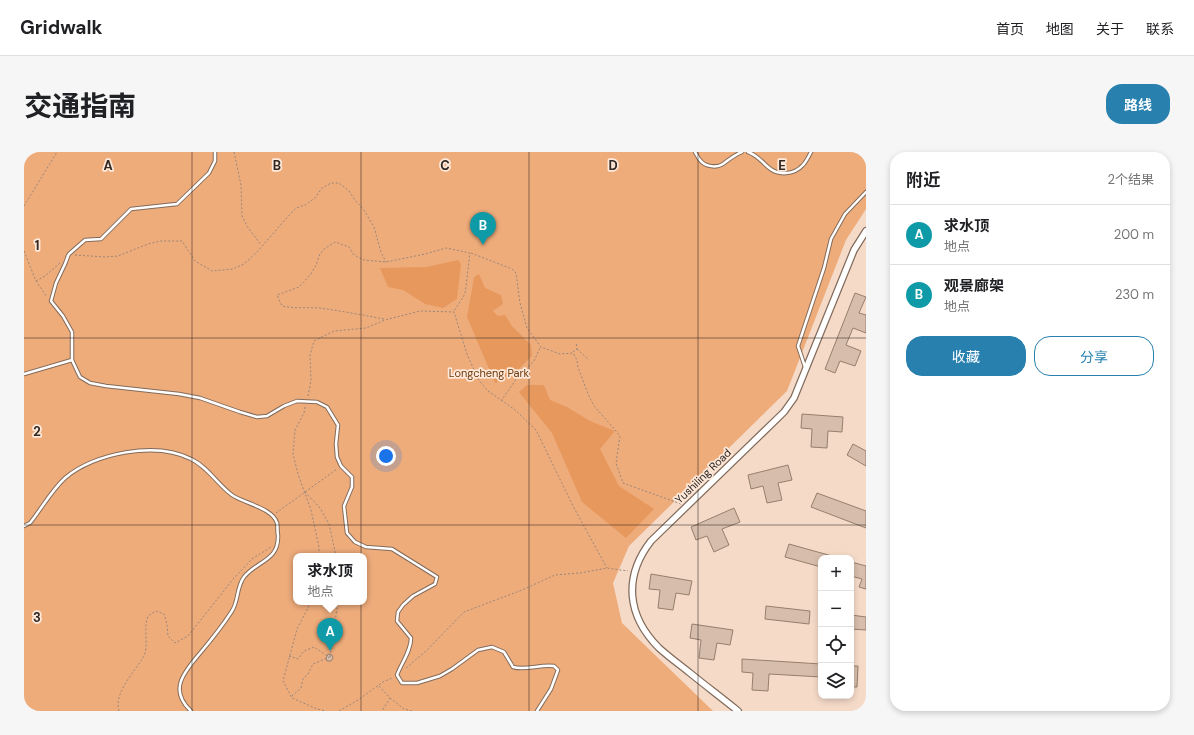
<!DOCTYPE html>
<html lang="zh">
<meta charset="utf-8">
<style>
:root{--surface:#fff;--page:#f6f6f6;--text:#202124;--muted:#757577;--line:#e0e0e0;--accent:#2880af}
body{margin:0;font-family:"DM Sans","Noto Sans SC",sans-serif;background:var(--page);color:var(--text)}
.controls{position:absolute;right:12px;bottom:12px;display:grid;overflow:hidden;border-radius:8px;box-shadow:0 2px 6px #0003}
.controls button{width:36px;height:36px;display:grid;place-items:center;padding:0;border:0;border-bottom:1px solid var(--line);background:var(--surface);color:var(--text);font:20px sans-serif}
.you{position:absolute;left:362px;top:304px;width:14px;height:14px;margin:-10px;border:3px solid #fff;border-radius:50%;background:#1a73e8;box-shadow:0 0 0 6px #1a73e833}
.badge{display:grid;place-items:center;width:26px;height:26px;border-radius:50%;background:var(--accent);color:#fff;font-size:13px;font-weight:700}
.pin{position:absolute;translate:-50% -33px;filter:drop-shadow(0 1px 2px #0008)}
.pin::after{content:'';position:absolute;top:21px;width:14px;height:12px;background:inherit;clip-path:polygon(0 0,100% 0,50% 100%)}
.popup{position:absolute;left:269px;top:401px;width:74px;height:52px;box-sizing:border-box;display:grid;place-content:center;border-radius:8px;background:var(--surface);filter:drop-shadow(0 1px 3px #0005);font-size:13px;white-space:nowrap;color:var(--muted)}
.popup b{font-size:15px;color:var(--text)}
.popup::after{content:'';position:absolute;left:50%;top:100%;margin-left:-8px;border:8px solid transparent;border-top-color:var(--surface)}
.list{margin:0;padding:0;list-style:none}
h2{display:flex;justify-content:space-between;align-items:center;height:52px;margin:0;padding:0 16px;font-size:17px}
h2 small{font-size:13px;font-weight:400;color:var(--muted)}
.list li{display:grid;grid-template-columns:26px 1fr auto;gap:12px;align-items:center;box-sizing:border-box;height:60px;padding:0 16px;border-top:1px solid var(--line)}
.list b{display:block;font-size:15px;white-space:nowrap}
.list p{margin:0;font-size:13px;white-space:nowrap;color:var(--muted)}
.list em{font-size:13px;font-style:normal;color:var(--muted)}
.actions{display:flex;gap:8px;padding:12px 16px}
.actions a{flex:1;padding:9px 0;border:1px solid var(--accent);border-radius:16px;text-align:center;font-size:14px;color:var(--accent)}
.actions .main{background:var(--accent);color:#fff}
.icon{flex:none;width:22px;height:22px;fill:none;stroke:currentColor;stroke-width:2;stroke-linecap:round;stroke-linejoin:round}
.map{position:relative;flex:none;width:842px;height:559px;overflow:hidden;border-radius:16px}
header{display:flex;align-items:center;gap:24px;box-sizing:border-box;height:56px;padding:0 20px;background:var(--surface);border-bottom:1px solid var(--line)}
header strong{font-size:19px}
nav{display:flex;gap:22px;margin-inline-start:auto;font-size:14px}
.intro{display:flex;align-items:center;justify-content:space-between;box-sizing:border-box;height:96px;padding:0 24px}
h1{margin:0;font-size:28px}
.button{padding:10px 18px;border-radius:16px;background:var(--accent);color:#fff;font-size:14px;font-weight:700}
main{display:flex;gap:24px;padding:0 24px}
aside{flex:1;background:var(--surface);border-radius:16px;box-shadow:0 2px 6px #0003}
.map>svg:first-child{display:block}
.green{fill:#efac7b;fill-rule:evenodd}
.water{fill:#e7985d}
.building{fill:#d7bdab;stroke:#967f6e}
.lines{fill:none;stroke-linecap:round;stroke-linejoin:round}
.lane-casing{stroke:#826b5b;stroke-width:4.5}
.street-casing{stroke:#826b5b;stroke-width:8}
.path{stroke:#998679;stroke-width:1;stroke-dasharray:2 2;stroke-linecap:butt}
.lane{stroke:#fff;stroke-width:2.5}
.street{stroke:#fff;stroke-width:5.5}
.lane-bridge-casing{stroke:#826b5b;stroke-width:4.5;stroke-linecap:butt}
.lane-bridge{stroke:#fff;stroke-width:2.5}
.grid{fill:none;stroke:#322821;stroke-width:1;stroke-opacity:0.55}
.labels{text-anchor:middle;stroke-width:3.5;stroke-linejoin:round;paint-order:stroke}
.park-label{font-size:11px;fill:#6b380a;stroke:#fee9da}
.street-label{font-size:11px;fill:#322821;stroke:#fee9da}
.grid-label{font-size:13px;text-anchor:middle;font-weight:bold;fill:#322821;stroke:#fee9da;stroke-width:3.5;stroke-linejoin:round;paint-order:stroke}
</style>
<header>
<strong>Gridwalk</strong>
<nav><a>首页</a><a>地图</a><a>关于</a><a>联系</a></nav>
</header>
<div class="intro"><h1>交通指南</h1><a class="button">路线</a></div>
<main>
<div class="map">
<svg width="842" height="559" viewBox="0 0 842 559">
<rect width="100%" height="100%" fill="#f5dac8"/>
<path class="green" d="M0,0H842V57L822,88L763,239L605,394L589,431L598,471L689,559H0ZM272,404H340V450H272Z"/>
<g class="water">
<path d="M434,108L437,112L433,147L419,156L401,152L379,138L364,135L356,116L402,115Z"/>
<path d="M455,122L461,136L477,143L479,152L469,159L474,164L481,163L488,174L507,193L508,204C496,216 487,226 471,231L443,165L450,125Z"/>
<path d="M503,233H520L526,248L543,255L566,269L591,279L576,297L595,334L630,357L602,386L558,350L528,281L495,240Z"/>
</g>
<g class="building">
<path d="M831,141L842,145L835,161L842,163V181L829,176L822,193L837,199L831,214L816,209L811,221L801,217Z"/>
<path d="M778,262L819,265L818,280L804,279L803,296L787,295L788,277L777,276Z"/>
<path d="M829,292L842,299V314L823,303Z"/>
<path d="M764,313L768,328L754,331L758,348L743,351L739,334L727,337L724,323Z"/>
<path d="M793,341L842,359V376L787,355Z"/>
<path d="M710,356L716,370L698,377L705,393L690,400L683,384L672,388L667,375Z"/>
<path d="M765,392L808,404L807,406H797V415L761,405Z"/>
<path d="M827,410L842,414V437L835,435L838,427L827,424Z"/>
<path d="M627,422L668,429L665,443L652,441L649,458L634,456L636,438L625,437Z"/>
<path d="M742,454L786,459L785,472L741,467Z"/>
<path d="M827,463L842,465V478L827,477Z"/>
<path d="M668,472L709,478L706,493L693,491L690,508L675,506L677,488L666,486Z"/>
<path d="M304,502L308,503L309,506L307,509H303L302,506Z"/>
<path d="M718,507L797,512V525L745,522L744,539L728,538L729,521L718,520Z"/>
<path d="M827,514H834L833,535H827Z"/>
</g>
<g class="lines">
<g class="lane-casing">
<g id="lane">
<path d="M671,0C673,3 674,6 676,8C681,15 693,16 699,12C706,7 710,3 718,0"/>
<path d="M724,0C733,3 737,9 744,15C754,24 770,23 779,13C782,10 785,4 787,0"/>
<path d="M44,104L45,102L61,88L77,87L107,57L153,52L185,21L191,9V0"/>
<path d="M41,112L32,131L27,149L39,164L48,180V208L56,225L66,231L82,234L155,242L176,246L216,260L233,265L243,264L260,254L273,249L293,250L303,255L314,273L312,292L313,305L317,314L328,325V335L320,354L323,381L331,390L342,395L368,397L413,425L411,432L389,444L379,453L374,460L373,469L387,486C387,499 378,510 373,523L378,531H393L416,524L428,517L454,498L468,495L480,500L489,515C502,519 516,512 530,514L534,518L527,537L513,559"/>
<path d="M781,215L774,194L800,116L807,87L821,62L842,40"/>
<path d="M0,222L48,208"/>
<path d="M0,374L6,371C18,356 27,339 41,326C70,301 132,289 167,307C184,315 193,332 208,343C219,351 249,356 253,371C254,374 253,379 254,383C255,409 234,408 220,425C212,436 215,448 208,459C199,473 188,487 177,500C162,518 143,537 167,559"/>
</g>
</g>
<g class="street-casing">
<path id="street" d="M714,559C698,546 682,534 666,521C656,513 645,505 635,496C603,464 599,425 627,389L760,260L770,246L830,98L842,79"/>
</g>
<g class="path">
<path d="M210,0L217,33L218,64L223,74L237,93"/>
<path d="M0,54L33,0"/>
<path d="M0,99L12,129L23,145"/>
<path d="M447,101L488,117L492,121L496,151L503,176L517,195L536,202L549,201L553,208L554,215L564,242L570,254L586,272L596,284L592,311L599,331L657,352"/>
<path d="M51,103L81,105L94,104L124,92L136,89H158L171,109L188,119L209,117L220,112L233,100L259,70L272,56L281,53L291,46L298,36L307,31H315L325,39L331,48L340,58L350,75L357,100L362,110"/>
<path d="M12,129L21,124L36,111"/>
<path d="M360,167C339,163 317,159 296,156C283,155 271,157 258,154L253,143L275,135L287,122L292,113L296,102L300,97L311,90L325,95L330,103L340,108L362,110L401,102L422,96L446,101L441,142L430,159"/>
<path d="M553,197L565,208"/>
<path d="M549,200L553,197L552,190"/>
<path d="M284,244L287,229L286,203L290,189L310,179L342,176L361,168L396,159L430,160L443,202L454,227L464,239L490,257L512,278L550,356L583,416"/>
<path d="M477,249L493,226L510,209L516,196"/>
<path d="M281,255L280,261L271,278L269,302L274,322L287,358L295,395V404"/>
<path d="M281,340L296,356L305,372L312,404"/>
<path d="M252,361L313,317"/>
<path d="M287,450L273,477L259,529L268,546L293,557L302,559"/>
<path d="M265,504L274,507L280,499L290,495L305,505"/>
<path d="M306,505L314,450"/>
<path d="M382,516L402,499L440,460L498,438L531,423L556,421L583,416L604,419"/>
<path d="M355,534L366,546L358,559"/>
<path d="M268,544L277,536L279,527L284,522L289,512L306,505"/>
<path d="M366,546L380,557L388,559"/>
<path d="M95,559C89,541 112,518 120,504C124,495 121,483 122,473C122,470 123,467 124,464L132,459L140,462L143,472L144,484L151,491L164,484L210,426L228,407L247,395"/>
<path d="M315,559L334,548L359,530L368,526"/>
</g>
<use href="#lane" class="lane"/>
<use href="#street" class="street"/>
<g class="lane-bridge-casing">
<path id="lane-bridge" d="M41,112L44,104"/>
</g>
<use href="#lane-bridge" class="lane-bridge"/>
</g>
<path class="grid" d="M168,0V559M337,0V559M505,0V559M674,0V559M0,186H842M0,373H842"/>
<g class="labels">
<g class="park-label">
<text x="465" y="225">Longcheng Park</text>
</g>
<g class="street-label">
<text transform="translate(679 324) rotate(-44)" y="4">Yushiling Road</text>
</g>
</g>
<g class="grid-label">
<text x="84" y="18">A</text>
<text x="253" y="18">B</text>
<text x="421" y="18">C</text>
<text x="589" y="18">D</text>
<text x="758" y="18">E</text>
<text x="13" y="98">1</text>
<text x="13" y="284">2</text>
<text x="13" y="470">3</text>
</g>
</svg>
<div class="controls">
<button>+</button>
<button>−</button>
<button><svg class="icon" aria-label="locate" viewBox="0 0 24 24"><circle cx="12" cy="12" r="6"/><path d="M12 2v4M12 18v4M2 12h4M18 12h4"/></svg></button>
<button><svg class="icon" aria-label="layers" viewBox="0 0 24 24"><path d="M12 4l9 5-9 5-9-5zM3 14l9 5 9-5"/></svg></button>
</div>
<div class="you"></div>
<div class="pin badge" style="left:306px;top:499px;background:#0f9aa8">A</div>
<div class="popup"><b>求水顶</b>地点</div>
<div class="pin badge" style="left:459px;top:93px;background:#0f9aa8">B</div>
</div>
<aside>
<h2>附近<small>2个结果</small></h2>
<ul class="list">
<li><span class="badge" style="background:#0f9aa8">A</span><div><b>求水顶</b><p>地点</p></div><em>200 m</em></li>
<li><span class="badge" style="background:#0f9aa8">B</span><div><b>观景廊架</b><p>地点</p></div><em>230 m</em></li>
</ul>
<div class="actions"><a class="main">收藏</a><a>分享</a></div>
</aside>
</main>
